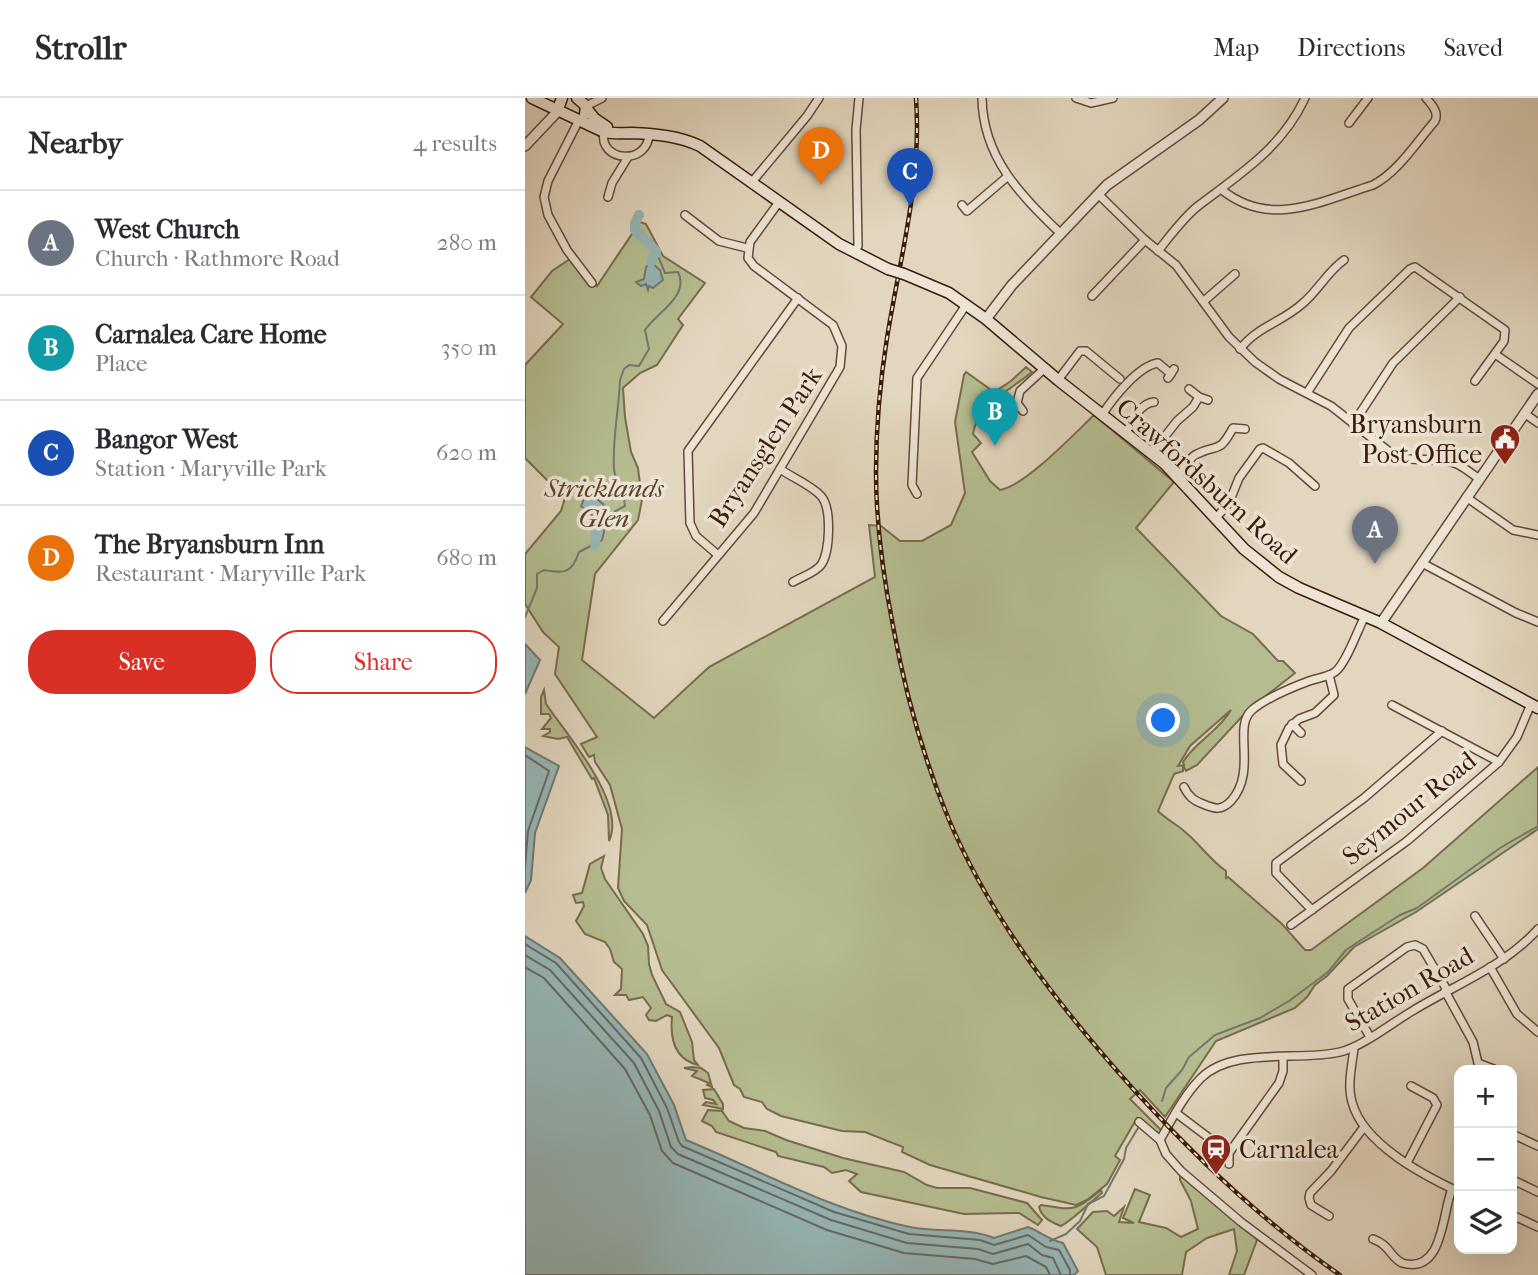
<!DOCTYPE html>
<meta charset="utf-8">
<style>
:root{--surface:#fff;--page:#f2f2f3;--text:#2b2b33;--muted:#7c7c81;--line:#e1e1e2;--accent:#d93025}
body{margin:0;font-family:"IM FELL French Canon",serif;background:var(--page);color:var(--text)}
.controls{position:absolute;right:21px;bottom:21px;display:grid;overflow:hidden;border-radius:14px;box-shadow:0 7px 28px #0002}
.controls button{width:63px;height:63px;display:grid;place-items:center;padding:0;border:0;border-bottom:2px solid var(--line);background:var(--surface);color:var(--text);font:35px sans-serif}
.you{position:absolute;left:639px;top:623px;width:24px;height:24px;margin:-18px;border:5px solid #fff;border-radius:50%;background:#1a73e8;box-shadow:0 0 0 10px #1a73e833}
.badge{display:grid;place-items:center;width:46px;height:46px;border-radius:50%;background:var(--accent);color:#fff;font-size:23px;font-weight:700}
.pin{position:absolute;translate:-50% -58px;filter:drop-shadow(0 2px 4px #0008)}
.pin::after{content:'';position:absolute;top:37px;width:24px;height:21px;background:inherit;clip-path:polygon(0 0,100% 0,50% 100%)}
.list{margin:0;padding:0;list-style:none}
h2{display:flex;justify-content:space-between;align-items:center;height:91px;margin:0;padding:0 28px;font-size:30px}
h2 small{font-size:23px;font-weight:400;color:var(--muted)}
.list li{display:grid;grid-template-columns:46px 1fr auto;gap:21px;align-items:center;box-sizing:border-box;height:105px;padding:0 28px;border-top:2px solid var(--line)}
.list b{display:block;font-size:26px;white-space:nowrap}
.list p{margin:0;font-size:23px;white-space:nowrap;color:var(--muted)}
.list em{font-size:23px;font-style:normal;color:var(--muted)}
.actions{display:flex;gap:14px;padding:21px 28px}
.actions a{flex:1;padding:16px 0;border:2px solid var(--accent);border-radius:28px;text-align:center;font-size:24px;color:var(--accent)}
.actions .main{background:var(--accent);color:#fff}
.icon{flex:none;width:38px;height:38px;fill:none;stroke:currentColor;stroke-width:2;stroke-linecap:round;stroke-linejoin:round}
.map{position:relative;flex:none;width:1013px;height:1177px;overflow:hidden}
header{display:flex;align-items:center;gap:42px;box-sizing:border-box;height:98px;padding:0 35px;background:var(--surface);border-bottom:2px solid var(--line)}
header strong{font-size:33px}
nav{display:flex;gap:38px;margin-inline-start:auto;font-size:24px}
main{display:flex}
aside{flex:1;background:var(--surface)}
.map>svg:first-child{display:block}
.green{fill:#b5bd90;stroke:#786c4c;stroke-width:2;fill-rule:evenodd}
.water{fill:#96b7b8;stroke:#727972;stroke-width:2}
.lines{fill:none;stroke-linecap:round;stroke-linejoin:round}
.shore{stroke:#696960;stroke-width:2}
.stream{stroke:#727972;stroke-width:2}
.river{stroke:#96b7b8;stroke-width:10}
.minor-casing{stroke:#664a36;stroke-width:10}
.tertiary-casing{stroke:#664a36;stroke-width:12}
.secondary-casing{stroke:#3c1b08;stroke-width:13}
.minor{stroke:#ece4d5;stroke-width:7}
.tertiary{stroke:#ece4d5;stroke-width:9}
.secondary{stroke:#ece4d5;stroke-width:10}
.rail-casing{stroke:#3c1b08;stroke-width:4.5}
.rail{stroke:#ece4d5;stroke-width:2;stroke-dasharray:5;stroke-linecap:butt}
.secondary-bridge-casing{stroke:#3c1b08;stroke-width:13;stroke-linecap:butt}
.secondary-bridge{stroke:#ece4d5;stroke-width:10}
.labels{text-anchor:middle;stroke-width:7;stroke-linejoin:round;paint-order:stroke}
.poi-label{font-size:26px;fill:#3c1b08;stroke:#ece4d5;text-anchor:end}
.street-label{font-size:26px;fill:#3c1b08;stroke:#ece4d5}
.park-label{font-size:26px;font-style:italic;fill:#5a442a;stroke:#ece4d5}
</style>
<header>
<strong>Strollr</strong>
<nav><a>Map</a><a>Directions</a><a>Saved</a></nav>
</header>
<main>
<aside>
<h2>Nearby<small>4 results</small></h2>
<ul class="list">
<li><span class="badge" style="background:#6b7280">A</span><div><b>West Church</b><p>Church · Rathmore Road</p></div><em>280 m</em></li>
<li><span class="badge" style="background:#0f9aa8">B</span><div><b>Carnalea Care Home</b><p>Place</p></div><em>350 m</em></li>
<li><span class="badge" style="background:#1a4fb4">C</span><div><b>Bangor West</b><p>Station · Maryville Park</p></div><em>620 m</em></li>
<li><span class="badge" style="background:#e8710a">D</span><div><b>The Bryansburn Inn</b><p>Restaurant · Maryville Park</p></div><em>680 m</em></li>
</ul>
<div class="actions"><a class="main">Save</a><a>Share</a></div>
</aside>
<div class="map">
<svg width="1013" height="1177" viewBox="0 0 1013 1177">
<rect width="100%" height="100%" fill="#e2d6be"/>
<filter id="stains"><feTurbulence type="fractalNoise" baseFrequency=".00286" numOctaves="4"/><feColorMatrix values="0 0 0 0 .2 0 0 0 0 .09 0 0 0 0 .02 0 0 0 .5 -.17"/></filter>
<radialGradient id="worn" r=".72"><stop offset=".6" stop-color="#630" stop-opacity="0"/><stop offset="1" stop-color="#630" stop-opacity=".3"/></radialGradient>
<g class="green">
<path d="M115,124L121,126L138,158L180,185L153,221L158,227L132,267L115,275L98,290L100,319L106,354L113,370L117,402L113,422L70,476L57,562L129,620L184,569L350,479L344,427L356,428L375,443H397L426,427L440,395L430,324L439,277L441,274L469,294L486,283L501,269L507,274C487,291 452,307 448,336L456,345L447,354L465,383L475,392C500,388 549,336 569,317L649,384L611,430L696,518L728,536L753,563H758L770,575L723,612L672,667L661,673L658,667V673L649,676L633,713C642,722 650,725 659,733C674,745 685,762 701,773V780L703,779L757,826L780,852H786L898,770L1013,669V731L891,814L829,849L802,878L790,887L782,899L770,910L691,943L640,1019L615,992L605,1001L637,1033L634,1037L612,1020L590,1058L595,1062L582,1086L562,1102L551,1107L516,1099L405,1067L377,1054L378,1049L340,1034L317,1033L256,1018L242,1011L237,1004L219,999L215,991L209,987L194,950L137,872L122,827L99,803L93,790L97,731L85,687L70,664L69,657L64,659L56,646L72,639L30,576L34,549L18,534L0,506V456L36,413L40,400L0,360V267L38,226L6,199L27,173L48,159L72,188ZM706,612C694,633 670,644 658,664L659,667L653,668L665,648Z"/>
<path d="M19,592L21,606C42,637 102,705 84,743C84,740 83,720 83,717L69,680L67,681L42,639L33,641L18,638L25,634V631H17L26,620L24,616H16V599Z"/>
<path d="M79,758L76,770L80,781L118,836L123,848L124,866L127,877L141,906L155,914L167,944L169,962L173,967C149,961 145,940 147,919L142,917L131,923L124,922L121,917L126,910L118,899L104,902L101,897H90L96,891L97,871L89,864L85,851L80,844L60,836L51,823L59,808L58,804L51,805L48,797L57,795L65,766Z"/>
<path d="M167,969L176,970L183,975L187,989L182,987L184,985L167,978L172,973L159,970Z"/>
<path d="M189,991L198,1006V1011L178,1007L181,1004L191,1006L188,1002L180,1000L178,992Z"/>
<path d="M183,1012L197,1013L204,1023L219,1030L240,1033L261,1042L318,1060L379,1074L402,1087L412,1090H445L502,1105L517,1122L513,1127L494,1115H489L439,1116L336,1094L324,1083L332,1076L321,1072L307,1075L299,1069L253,1058L251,1054L191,1034L187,1028L177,1023Z"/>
<path d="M655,1077L726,1134L732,1142L719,1177H704L712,1153L709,1131L682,1140L661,1154L657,1177H581L572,1149L552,1131L568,1114L582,1113L589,1118L599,1109L594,1124L609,1125L598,1120L610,1091L625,1097L614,1124L641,1130L656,1139L673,1131L666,1103L655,1082Z"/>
<path d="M576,1092L577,1095C564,1105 549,1121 536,1128C526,1124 517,1120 514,1109L516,1107C549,1112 549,1114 576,1092Z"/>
</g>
<g class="water">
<path d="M126,164L135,172L138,182L128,190L124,188L123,192L121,186L116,188L111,184L119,181L121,169Z"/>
<path d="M68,398L78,406L81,411L76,425L56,408L59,401Z"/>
<path d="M0,546L15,562L0,596Z"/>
<path d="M0,649L34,668L10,735L6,782L0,795Z"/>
<path d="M0,838L35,860L122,956L149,1007L161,1042C234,1072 307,1113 385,1129C413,1135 442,1129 469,1140L503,1129C516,1134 524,1142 538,1145L553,1173L549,1177H0Z"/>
</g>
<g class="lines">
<g class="shore">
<path d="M0,657L24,673L3,733L0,769"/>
<path d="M0,846L31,865L116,960L142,1010L154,1044L157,1048L309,1114L384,1136L455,1142L469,1147L503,1137L521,1149L534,1152L545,1172V1177"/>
<path d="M0,857L25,872L109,965L134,1013L146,1049L153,1056L306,1122L382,1145L453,1151L468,1156L503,1146L517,1157L528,1160L536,1177"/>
<path d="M0,869L19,880L100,971L125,1017L137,1053L148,1065L302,1132L379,1155L450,1161L468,1166L501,1158L521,1169L525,1177"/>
</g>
<g class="stream">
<path d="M0,519L12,490V476L19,472C40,476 47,475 54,454L77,442L83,417L100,408C99,394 91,386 89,371C87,342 94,312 95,282L99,271L104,267L114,268L124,251L120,232C132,214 165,198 153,174L140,175L131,153"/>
<path d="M637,1003L641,990L657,972L664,959L690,937L735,920L764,903L803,874L821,852L833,844L875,817L892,810L975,750L1013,728"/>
<path d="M525,1143L541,1136L555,1123L563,1106L579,1098L599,1061L601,1050L613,1030"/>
</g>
<g class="river">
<path d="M114,117L110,125V132L131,153L126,164"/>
<path d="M79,416L83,417"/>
<path d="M70,447L71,436L76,425"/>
</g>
<g class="minor-casing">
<g id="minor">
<path d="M457,0C458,60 495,96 535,135"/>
<path d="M551,0L566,5L588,0"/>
<path d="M61,8L77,0"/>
<path d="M54,22L23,83L19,99L23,117L42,152L67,185"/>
<path d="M824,25L843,0"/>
<path d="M79,34C73,64 123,68 124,36"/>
<path d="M227,84L282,18L294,0"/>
<path d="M697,92C746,131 796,103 848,87C873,74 891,45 910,23C914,14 907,7 901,0"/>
<path d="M573,96L620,142L651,167L704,239L730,264L754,281L806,308L871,359C890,364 910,359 929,365C938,368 946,375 954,381"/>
<path d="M83,99L87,85L103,59"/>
<path d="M437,107L442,113L482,79"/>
<path d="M160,117L194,143L222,150"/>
<path d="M633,153C645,138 658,120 673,108C715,76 757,50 780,0"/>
<path d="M329,155L333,148L331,32L334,0"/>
<path d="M567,198L620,142"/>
<path d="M679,203L710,176"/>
<path d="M715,251C732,229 757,224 777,206C793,193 802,174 819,162"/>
<path d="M970,256L1013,286"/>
<path d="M643,280L649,271"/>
<path d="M533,282L555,253H561L595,281"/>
<path d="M664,291L674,299L683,302"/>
<path d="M782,295L824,230L885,171L890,169L980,232L979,243L950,283"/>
<path d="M498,313L492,305L495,293L519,271"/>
<path d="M999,315L1013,325"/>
<path d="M577,317C588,300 613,268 633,265L646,276"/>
<path d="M828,326L868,265L935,199"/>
<path d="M601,335C607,323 615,305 629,304"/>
<path d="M627,355L652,323L668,309L674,299"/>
<path d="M255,371C268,380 286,387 296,398C307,410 305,455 296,467C290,475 276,479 268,484"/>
<path d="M653,379C659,372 664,359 672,356C694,345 693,357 708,330L720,331"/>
<path d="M392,396L387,387L392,280L441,207"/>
<path d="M941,399L988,432L1013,437"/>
<path d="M691,420L704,405L714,380L735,351L738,350L764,365L790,388"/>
<path d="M193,457L171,438L165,425L163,353L273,200"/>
<path d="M897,465L991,515L1013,524"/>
<path d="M138,523L229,415L315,269L317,248L308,227L229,168L223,160L225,144L254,104"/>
<path d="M867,607L974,664"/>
<path d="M767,626L776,635"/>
<path d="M776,683L758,666L756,647L764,630L774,621L790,615L809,597L804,577"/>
<path d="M659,689C664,699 668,702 678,706C690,711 696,713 706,703C733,673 707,629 727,612C740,601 768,589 784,583C792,580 803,579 810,574C821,566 833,531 840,518"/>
<path d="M787,812L751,775V765L839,700L917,633"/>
<path d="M950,818L979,861"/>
<path d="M766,827L882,743L974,664L992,639L1006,606"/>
<path d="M965,869L992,916L1013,934"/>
<path d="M920,893L948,944L953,965L971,972"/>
<path d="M845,939L823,901V891L882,849L890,847L898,851L922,892"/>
<path d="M829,950C827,968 822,987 827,1004C838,1046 898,1077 934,1094"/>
<path d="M651,1015L704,1055V1066"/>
<path d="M614,1024L635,1042L641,1056L656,1073L716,1124L787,1177"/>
<path d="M987,1036L1013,1048"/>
<path d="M635,1042C647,1021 659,997 676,980C709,948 773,964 815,954C837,949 868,924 889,912C930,887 980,868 1013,831"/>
<path d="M704,1055L754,985L758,973V959"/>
<path d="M882,1065L912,1007L908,1000L886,988"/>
<path d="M987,1091L990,1083L1013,1094"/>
<path d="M987,1117L1013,1129"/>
<path d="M804,1118L786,1107L784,1100L785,1095L806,1073L839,1029"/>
<path d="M848,1141C865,1147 865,1159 877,1165C919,1177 917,1114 927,1091"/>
</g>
</g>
<g class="tertiary-casing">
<g id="tertiary">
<path d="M0,48L34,12"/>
<path d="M461,221L487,187L582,87L674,22L698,0"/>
<path d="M856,525L1013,296"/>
</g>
</g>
<g class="secondary-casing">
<g id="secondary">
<path d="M7,0L79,34C89,36 97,35 107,35C131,36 154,38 175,48L314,146L363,171"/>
<path d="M52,0L61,8L60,16"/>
<path d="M33,11L37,0"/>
<path d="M62,11L69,20L82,29"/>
<path d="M379,176L424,195L461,221L533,282L640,366L719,451L754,479L774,490L856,525L1013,610"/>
</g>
</g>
<use href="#minor" class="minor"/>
<use href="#tertiary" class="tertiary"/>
<use href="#secondary" class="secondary"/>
<g class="rail-casing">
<path id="rail" d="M391,0C397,84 375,159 362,240C355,284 351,329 351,374C351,426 358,477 368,528C380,594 398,659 424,722C467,823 537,912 610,993C672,1061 738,1124 815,1177"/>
</g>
<use href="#rail" class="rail"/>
<g class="secondary-bridge-casing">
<path id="secondary-bridge" d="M363,171L379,176"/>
</g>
<use href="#secondary-bridge" class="secondary-bridge"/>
</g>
<defs>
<g id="civic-pin" transform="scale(1.575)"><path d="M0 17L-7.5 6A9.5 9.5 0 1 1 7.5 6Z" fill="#8f2418" stroke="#ece4d5"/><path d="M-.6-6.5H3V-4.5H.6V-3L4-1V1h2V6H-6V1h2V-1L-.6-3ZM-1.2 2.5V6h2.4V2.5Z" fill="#fff"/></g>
<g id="station-pin" transform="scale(1.575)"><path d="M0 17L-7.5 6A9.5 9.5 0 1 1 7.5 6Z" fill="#8f2418" stroke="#ece4d5"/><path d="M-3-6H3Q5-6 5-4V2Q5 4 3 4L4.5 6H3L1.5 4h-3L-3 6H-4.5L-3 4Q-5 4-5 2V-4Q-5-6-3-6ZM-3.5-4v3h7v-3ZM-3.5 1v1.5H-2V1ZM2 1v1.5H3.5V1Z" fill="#fff"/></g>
</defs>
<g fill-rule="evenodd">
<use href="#civic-pin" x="980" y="341"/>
<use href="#station-pin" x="691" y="1051"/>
</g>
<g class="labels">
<g class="poi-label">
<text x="957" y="335">Bryansburn<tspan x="957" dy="30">Post Office</tspan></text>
<text x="714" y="1060" text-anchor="start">Carnalea</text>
</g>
<g class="street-label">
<text transform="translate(240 349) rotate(-57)" y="9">Bryansglen Park</text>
<text transform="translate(682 383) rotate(42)" y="9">Crawfordsburn Road</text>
<text transform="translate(884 710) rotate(-39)" y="9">Seymour Road</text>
<text transform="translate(884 891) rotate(-30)" y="9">Station Road</text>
</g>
<g class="park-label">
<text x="79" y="399">Stricklands<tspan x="79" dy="30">Glen</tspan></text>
</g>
</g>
<rect width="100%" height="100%" filter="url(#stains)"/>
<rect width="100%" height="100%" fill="url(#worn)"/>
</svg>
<div class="controls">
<button>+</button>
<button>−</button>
<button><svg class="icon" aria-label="layers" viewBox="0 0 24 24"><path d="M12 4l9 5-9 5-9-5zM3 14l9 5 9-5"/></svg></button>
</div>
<div class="you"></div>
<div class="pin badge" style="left:850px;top:466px;background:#6b7280">A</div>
<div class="pin badge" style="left:470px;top:348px;background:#0f9aa8">B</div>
<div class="pin badge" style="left:385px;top:108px;background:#1a4fb4">C</div>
<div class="pin badge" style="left:296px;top:87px;background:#e8710a">D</div>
</div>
</main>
